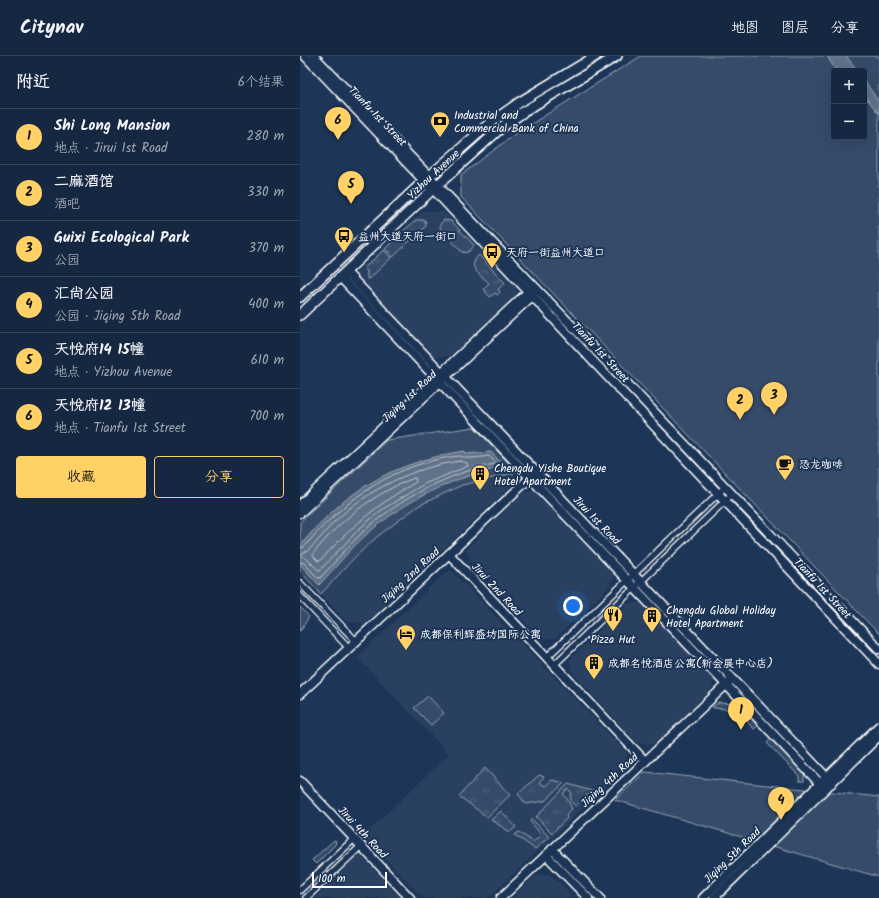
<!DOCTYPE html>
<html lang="zh">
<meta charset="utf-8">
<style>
:root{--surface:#162841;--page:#1f3048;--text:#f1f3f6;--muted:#9ea6b1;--line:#35445a;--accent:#ffd166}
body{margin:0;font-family:Kalam,"LXGW WenKai TC",sans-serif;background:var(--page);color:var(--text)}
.controls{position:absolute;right:12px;top:12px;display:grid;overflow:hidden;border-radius:4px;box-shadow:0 4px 16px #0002}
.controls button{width:36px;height:36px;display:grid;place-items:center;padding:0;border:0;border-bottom:1px solid var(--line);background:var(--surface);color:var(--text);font:20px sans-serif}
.scale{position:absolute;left:12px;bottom:10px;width:75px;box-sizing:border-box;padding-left:4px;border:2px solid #fff;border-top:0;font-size:11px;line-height:14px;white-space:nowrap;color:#fff;-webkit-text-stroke:3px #1d3557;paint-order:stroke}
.you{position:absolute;left:273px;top:550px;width:14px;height:14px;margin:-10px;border:3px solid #fff;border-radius:50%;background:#1a73e8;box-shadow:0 0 0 6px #1a73e833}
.badge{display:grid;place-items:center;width:26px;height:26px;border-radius:50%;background:var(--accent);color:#111;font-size:13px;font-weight:700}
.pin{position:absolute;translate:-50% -33px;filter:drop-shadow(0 1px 2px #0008)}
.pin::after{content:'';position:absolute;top:21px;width:14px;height:12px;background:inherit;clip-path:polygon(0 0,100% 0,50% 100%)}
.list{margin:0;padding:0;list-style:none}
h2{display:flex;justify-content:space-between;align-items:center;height:52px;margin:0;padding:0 16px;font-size:17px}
h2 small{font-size:13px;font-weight:400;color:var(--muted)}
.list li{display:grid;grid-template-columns:26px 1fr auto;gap:12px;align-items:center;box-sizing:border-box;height:56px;padding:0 16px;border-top:1px solid var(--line)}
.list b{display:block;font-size:15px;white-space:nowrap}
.list p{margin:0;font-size:13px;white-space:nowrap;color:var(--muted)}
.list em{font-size:13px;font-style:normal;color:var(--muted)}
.actions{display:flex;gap:8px;padding:12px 16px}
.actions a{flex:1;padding:9px 0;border:1px solid var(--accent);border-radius:4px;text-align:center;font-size:14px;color:var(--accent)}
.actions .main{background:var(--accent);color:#111}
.map{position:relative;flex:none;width:579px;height:842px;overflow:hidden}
header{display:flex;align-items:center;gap:24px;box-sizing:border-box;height:56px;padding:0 20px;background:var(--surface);border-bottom:1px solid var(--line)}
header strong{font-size:19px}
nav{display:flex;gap:22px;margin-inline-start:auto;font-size:14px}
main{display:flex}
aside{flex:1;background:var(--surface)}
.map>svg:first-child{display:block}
.built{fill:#2a4161}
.grass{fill:url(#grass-tufts);stroke:#9aa5b4}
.green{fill:#364b69;stroke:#9aa5b4;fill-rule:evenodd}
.water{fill:#617289;stroke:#a0aab8}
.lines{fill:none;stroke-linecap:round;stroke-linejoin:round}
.shore{stroke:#c0c7d0;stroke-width:1}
.secondary-tunnel{stroke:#344968;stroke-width:8;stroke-dasharray:8 4;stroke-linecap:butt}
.street-casing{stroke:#fff;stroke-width:8}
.secondary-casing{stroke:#fff;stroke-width:11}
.primary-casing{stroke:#fff;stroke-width:12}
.street{stroke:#1d3557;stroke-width:5.5}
.secondary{stroke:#1d3557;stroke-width:8}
.primary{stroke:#1d3557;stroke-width:9}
.labels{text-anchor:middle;stroke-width:4;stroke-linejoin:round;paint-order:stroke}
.poi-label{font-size:11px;fill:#fff;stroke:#1d3557;text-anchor:start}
.street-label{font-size:11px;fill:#fff;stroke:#1d3557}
</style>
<header>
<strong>Citynav</strong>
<nav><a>地图</a><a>图层</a><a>分享</a></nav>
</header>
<main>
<aside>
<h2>附近<small>6个结果</small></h2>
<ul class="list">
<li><span class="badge">1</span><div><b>Shi Long Mansion</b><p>地点 · Jirui 1st Road</p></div><em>280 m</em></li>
<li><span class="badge">2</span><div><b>二麻酒馆</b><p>酒吧</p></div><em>330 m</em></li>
<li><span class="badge">3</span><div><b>Guixi Ecological Park</b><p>公园</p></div><em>370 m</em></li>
<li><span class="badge">4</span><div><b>汇尚公园</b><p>公园 · Jiqing 5th Road</p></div><em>400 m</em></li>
<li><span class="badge">5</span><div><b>天悦府14 15幢</b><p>地点 · Yizhou Avenue</p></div><em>610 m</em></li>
<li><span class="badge">6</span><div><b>天悦府12 13幢</b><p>地点 · Tianfu 1st Street</p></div><em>700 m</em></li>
</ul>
<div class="actions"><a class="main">收藏</a><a>分享</a></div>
</aside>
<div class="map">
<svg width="579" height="842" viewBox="0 0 579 842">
<defs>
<pattern id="grass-tufts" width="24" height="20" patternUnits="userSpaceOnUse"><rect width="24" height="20" fill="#364b69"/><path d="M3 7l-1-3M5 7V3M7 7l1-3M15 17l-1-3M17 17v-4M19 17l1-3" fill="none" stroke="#546680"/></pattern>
</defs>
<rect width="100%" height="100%" fill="#1d3557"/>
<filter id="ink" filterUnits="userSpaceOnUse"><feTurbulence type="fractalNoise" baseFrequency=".025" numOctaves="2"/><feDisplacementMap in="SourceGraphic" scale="8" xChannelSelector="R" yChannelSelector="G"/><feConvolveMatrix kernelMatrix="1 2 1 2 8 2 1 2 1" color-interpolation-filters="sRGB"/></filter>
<g filter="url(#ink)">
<g class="built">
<path d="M123,155L144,156L217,233L215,241L150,300L133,301L55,218Z"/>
<path d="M214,417V427L65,567L47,566L21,538L55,501L78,480L118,450L162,429Z"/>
<path d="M235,435L314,519L310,530L255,583L241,584L171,505L166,494L223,436Z"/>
<path d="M152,515L327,697L326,712L188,842H123L63,780L149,698L57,601L146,516Z"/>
<path d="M328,547H341L414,623L411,634L355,689L336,686L272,616L269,604Z"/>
<path d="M59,798L101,842H15Z"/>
<path d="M250,818L267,834L271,842H213L236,819Z"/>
</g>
<g class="grass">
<path d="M116,164H125L126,170L109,186L101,177Z"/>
<path d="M144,164L151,165L174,189C171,194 168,198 162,196L140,172V168Z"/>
<path d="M100,178L108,187L93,201L85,193Z"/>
<path d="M84,194L91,202L70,222L67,223V215L64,212Z"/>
<path d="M179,199L205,227L198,233L200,236L197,239L195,237L190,241L183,233L189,227C179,218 166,211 179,199Z"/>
<path d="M185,712L210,739L187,761L159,740Z"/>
<path d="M239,719L244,721L239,726L245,730L252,724L264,727L245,745L226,748L218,738Z"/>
<path d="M268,728L292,735L276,750L272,747L270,740L272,737L268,733L263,738L268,744L272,753L266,758L267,762L252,777L236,761Z"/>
<path d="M201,755L216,771L210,776L191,764Z"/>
<path d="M232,763L249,781L235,793L215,779L219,776L233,786L241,779L230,765Z"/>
<path d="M34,784L36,785L35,789L16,808L12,804Z"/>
</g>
<g class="green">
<path d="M341,0H579V578L161,141V119L215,78ZM534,15H564V81H534Z"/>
<path d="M174,371L213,411L214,417L162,429L118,450L78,480L55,501L21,538L0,515V466L87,384Z"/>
<path d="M0,551L9,561L0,575Z"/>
<path d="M128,640L144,657L131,669L114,652Z"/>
<path d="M419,647L436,648V654L414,652L412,651Z"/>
<path d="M441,652L458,670L454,673L438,656Z"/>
<path d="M471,683L504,718V725H499V720L467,687Z"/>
<path d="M345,716L579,741V821L315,744Z"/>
</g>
<g class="water">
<path d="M527,0H546L558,15H536Z"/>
<path d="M564,24L579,46V58L564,39Z"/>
<path d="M165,395L166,398L191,396L205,411C154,420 106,444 67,478C50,493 35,512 19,529L0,508V490C45,434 94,406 165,395Z"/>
</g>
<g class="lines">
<g class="shore">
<path d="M160,405L167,407L168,410L124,428L83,453L60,472L20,514H18L7,503L2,500V498C12,494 26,474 34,466C70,432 112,412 160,405Z"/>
<path d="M114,422L116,423V426C77,448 50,472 20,505H18L13,500V498C40,464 73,438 114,422Z"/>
<path d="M0,492L4,491C44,444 96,406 159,400C163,400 164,402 168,402C175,402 182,401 189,400L195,406L194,408C146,418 100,443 64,475C48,489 35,507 20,522H18L4,507L0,506"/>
</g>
<path class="secondary-tunnel" d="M193,377L406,600"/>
<g class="street-casing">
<g id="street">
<path d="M0,527L56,585"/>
<path d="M0,540L49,592"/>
<path d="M247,601L425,431"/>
<path d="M254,609L432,438"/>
<path d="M0,834L54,783"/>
<path d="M6,842L61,790"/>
</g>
</g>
<g class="secondary-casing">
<g id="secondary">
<path d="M5,0L124,125L133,133L291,303L579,608"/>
<path d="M14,0L321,321L579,593"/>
<path d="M46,216L532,727"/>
<path d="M40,221L525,733"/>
<path d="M0,449L229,235"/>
<path d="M0,457L233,239"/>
<path d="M149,498L345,705"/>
<path d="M0,638L233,419"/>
<path d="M0,725L110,842"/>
<path d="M252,793L300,842"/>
<path d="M246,799L288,842"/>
<path d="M201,842L430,625"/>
<path d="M403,842L579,670"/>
<path d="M414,842L579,680"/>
</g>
</g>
<g class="primary-casing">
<g id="primary">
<path d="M0,241L124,125L190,67L220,46L296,0"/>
<path d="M0,259L133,133L202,71L226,54L317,0"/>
</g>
</g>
<use href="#street" class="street"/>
<use href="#secondary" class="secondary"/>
<use href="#primary" class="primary"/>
</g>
</g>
<defs>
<g id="bank-pin" transform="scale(1)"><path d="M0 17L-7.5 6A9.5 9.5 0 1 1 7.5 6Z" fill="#ffd166" stroke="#1d3557"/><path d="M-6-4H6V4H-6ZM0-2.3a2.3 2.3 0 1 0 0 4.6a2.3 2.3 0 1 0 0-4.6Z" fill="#111"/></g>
<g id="bus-pin" transform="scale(1)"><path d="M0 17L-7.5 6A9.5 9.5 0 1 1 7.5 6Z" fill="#ffd166" stroke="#1d3557"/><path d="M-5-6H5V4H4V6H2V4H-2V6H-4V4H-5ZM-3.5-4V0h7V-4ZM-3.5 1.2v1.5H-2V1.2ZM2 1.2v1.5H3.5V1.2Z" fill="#111"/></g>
<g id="cafe-pin" transform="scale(1)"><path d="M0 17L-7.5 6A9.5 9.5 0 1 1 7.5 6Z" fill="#ffd166" stroke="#1d3557"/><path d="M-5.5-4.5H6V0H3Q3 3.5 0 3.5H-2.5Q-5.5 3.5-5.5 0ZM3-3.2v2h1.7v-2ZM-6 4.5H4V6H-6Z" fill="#111"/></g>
<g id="building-pin" transform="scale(1)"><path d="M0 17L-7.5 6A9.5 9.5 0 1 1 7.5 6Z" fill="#ffd166" stroke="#1d3557"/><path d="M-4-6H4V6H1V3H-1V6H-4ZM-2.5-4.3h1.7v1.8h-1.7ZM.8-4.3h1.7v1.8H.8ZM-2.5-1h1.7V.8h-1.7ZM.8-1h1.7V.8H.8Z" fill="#111"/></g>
<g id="restaurant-pin" transform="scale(1)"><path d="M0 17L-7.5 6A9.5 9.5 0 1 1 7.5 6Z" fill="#ffd166" stroke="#1d3557"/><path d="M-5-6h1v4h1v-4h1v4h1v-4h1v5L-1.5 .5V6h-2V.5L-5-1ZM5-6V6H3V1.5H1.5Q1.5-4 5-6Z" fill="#111"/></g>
<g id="hotel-pin" transform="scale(1)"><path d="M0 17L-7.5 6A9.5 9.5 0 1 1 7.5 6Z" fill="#ffd166" stroke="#1d3557"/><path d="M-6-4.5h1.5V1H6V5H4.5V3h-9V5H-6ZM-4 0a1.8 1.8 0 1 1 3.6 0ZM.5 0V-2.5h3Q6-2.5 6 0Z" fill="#111"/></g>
</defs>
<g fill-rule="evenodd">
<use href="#bank-pin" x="140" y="65"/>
<use href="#bus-pin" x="44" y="180"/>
<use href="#bus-pin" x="192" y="196"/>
<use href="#cafe-pin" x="485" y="408"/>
<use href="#building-pin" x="180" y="418"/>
<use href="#restaurant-pin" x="313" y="559"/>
<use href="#building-pin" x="352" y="560"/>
<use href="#hotel-pin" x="106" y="578"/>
<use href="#building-pin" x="294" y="607"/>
</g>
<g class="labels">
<g class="poi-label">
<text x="154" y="63">Industrial and<tspan x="154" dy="13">Commercial Bank of China</tspan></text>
<text x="58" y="184">益州大道天府一街口</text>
<text x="206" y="200">天府一街益州大道口</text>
<text x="499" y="412">恐龙咖啡</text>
<text x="194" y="416">Chengdu Yishe Boutique<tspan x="194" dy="13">Hotel Apartment</tspan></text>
<text x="366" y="558">Chengdu Global Holiday<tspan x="366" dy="13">Hotel Apartment</tspan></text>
<text x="120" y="582">成都保利辉盛坊国际公寓</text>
<text x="313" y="587" text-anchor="middle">Pizza Hut</text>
<text x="308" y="611">成都名悦酒店公寓(新会展中心店)</text>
</g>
<g class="street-label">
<text transform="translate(78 60) rotate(46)" y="4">Tianfu 1st Street</text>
<text transform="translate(133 118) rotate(-43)" y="4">Yizhou Avenue</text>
<text transform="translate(301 296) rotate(47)" y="4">Tianfu 1st Street</text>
<text transform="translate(109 340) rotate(-43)" y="4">Jiqing 1st Road</text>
<text transform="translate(297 464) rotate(46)" y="4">Jirui 1st Road</text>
<text transform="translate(110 519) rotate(-43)" y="4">Jiqing 2nd Road</text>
<text transform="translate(523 532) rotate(47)" y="4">Tianfu 1st Street</text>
<text transform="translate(197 533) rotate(47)" y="4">Jirui 2nd Road</text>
<text transform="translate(309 724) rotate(-43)" y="4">Jiqing 4th Road</text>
<text transform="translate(63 776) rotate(47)" y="4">Jirui 4th Road</text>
<text transform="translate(432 799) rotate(-44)" y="4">Jiqing 5th Road</text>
</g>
</g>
</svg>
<div class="controls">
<button>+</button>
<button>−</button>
</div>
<div class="scale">100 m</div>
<div class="you"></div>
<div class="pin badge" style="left:441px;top:674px">1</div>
<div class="pin badge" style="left:440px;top:364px">2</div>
<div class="pin badge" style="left:474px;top:359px">3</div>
<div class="pin badge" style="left:481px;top:764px">4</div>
<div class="pin badge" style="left:51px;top:148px">5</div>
<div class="pin badge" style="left:38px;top:84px">6</div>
</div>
</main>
